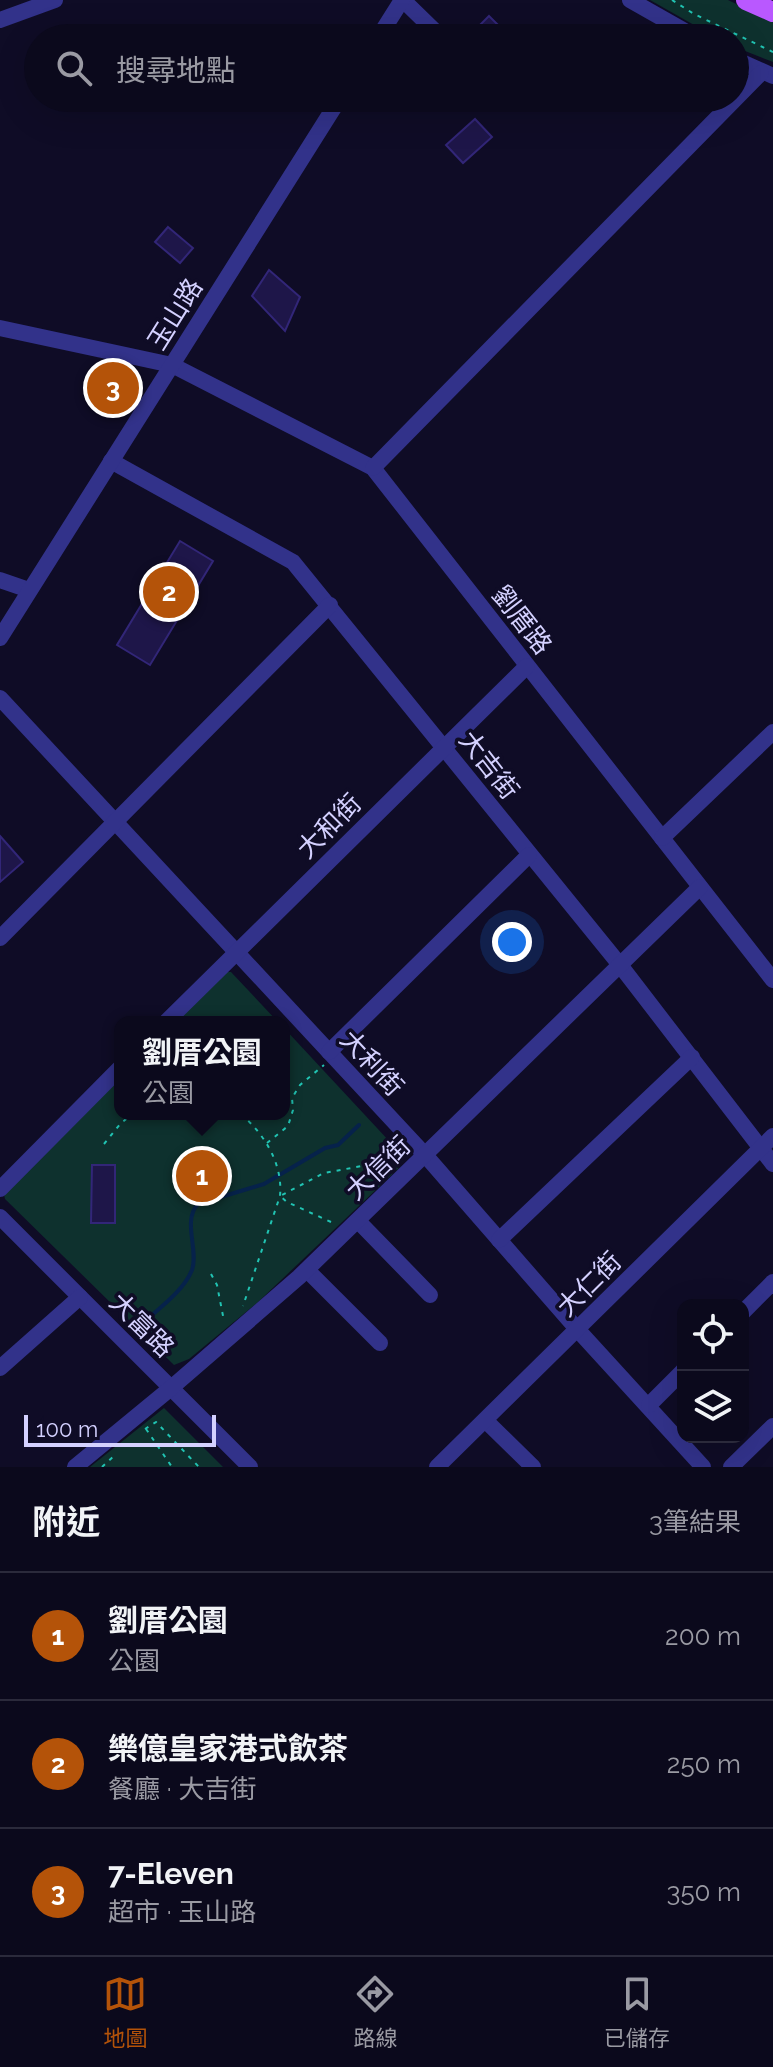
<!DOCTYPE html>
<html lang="zh-TW">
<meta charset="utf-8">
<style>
:root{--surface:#0b091c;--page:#141225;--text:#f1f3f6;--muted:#9a9aa3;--line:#2b2a3b;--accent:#b45309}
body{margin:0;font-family:Raleway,"Noto Sans TC",sans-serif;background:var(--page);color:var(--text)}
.controls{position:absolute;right:24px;bottom:24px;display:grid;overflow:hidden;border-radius:16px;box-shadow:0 8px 32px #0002}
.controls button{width:72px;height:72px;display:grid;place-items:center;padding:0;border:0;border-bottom:2px solid var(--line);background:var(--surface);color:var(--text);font:40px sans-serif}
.scale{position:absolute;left:24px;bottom:20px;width:192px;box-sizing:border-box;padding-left:8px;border:4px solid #d4d1ff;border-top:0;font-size:22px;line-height:28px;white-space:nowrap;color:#d4d1ff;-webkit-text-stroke:6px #0f0c26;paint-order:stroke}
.you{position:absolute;left:512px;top:942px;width:28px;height:28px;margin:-20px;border:6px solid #fff;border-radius:50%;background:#1a73e8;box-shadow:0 0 0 12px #1a73e833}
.badge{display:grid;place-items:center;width:52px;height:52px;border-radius:50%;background:var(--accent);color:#fff;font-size:26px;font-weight:700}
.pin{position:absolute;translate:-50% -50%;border:4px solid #fff;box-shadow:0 2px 8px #0006}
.popup{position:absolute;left:114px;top:1016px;width:176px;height:104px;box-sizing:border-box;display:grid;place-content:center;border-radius:16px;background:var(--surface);filter:drop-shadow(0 2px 6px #0005);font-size:26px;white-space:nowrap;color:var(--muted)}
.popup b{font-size:30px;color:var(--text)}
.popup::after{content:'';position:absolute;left:50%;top:100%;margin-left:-16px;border:16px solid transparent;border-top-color:var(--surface)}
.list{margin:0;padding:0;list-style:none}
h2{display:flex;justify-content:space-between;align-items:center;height:104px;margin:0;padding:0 32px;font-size:34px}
h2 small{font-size:26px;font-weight:400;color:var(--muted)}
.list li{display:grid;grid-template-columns:52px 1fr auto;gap:24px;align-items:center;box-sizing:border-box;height:128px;padding:0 32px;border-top:2px solid var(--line)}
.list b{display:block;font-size:30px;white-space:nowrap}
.list p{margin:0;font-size:26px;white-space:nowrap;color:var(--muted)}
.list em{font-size:26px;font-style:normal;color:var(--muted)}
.icon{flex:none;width:44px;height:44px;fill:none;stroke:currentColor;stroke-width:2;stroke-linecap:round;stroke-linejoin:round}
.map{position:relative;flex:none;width:773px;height:1467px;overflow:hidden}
.search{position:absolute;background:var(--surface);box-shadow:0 8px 32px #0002;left:24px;right:24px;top:24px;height:88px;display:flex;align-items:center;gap:20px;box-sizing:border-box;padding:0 28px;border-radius:44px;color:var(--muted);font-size:30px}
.sheet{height:488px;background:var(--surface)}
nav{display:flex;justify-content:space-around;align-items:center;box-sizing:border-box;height:112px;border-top:2px solid var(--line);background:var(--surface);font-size:22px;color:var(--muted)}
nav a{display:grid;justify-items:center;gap:4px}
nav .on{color:var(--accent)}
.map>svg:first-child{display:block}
.green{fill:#0e312e}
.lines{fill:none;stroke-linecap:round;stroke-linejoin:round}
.stream{stroke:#06224b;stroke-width:4}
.building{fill:#1e1649;stroke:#322678;stroke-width:2}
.path{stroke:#21c3b2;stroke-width:2;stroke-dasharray:4 6;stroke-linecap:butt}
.minor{stroke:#32328a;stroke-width:16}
.major{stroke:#b958ff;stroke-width:20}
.labels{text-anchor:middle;stroke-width:7;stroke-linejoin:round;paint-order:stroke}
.street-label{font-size:26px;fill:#d4d1ff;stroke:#0f0c26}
</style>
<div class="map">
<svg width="773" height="1467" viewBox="0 0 773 1467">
<rect width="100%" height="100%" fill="#0f0c26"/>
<g class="green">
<path d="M650,0H728L773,22V62L735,47V38H717Z"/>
<path d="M219,972H231L278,1022H169Z"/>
<path d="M284,1028L404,1157L401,1166L257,1303L189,1359L174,1365L5,1199L2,1186L120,1070V1114H284Z"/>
<path d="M164,1408L223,1467H90Z"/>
</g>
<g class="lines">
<path class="stream" d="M145,1321C161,1307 184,1290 192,1270C199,1250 182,1221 198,1204L264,1184L325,1148L338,1145L359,1125"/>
</g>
<g class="building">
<path d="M489,16L511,38H467Z"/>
<path d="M475,119L492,137L463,163L446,145Z"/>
<path d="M168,227L193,248L180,263L155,242Z"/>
<path d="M269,270L300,297L285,331L252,296Z"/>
<path d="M180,541L213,561L150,665L117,645Z"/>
<path d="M0,836L23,862L0,882Z"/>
<path d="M92,1165H115V1223H91Z"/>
</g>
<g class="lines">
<g class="path">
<path d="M672,0L694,14L773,52"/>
<path d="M241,1114C265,1135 283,1164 280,1196L243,1306"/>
<path d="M267,1143L288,1126L293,1110L292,1098L300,1085L324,1065"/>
<path d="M104,1144L121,1123L133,1114"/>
<path d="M331,1222L287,1202L280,1196L324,1173L400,1159"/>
<path d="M211,1274L217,1285L224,1321"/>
<path d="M145,1429L156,1422L199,1467"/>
<path d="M146,1429L172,1467"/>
<path d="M102,1467L116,1454"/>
</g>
<g class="minor">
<path d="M403,0L442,38"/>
<path d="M630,0L697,38"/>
<path d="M0,20L55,0"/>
<path d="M378,38L402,0"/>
<path d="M735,59L773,76"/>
<path d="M503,98L507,102"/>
<path d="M0,328L172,365L373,468L773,980"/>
<path d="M111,461L293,562L620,965L773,1164"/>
<path d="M373,468L761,73"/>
<path d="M0,580L29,590"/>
<path d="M0,638L340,98"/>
<path d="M0,698L426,1156L577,1329L703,1467"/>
<path d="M662,838L773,732"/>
<path d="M0,938L330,605"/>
<path d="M166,1022L527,666"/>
<path d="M329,1052L529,855"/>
<path d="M0,1189L120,1068"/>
<path d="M0,1217L250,1467"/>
<path d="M358,1221L430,1295"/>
<path d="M499,1240L692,1057"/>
<path d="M307,1270L380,1343"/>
<path d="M743,1312L773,1282"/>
<path d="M0,1368L80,1297"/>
<path d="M649,1405L683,1371"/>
<path d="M486,1421L533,1467"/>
<path d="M75,1467L171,1388L299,1277L700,887"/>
<path d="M437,1467L773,1136"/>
<path d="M731,1467L773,1426"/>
</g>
<path class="major" d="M746,0L773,12"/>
</g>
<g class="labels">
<g class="street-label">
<text transform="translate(175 314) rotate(-58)" y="9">玉山路</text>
<text transform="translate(522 620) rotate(52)" y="9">劉厝路</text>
<text transform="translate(489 765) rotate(52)" y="9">大吉街</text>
<text transform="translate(329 826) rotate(-45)" y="9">大和街</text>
<text transform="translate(372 1063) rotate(47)" y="9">大利街</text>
<text transform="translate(378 1168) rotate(-44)" y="9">大信街</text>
<text transform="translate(589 1284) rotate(-45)" y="9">大仁街</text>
<text transform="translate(142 1325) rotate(45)" y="9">大富路</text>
</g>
</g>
</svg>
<div class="controls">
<button><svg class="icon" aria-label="locate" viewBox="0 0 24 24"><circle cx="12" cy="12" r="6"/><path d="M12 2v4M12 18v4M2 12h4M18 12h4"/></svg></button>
<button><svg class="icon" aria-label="layers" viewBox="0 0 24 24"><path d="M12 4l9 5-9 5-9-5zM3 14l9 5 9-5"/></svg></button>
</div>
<div class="scale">100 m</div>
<div class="you"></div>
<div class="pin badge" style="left:202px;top:1176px">1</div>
<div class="popup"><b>劉厝公園</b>公園</div>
<div class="pin badge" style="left:169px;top:592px">2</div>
<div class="pin badge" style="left:113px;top:388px">3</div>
<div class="search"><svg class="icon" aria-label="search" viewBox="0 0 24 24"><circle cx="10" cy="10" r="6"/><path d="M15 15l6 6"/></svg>搜尋地點</div>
</div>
<section class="sheet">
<h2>附近<small>3筆結果</small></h2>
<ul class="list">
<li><span class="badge">1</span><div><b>劉厝公園</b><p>公園</p></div><em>200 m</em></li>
<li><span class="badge">2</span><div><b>樂億皇家港式飲茶</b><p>餐廳 · 大吉街</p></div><em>250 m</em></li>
<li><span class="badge">3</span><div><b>7-Eleven</b><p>超市 · 玉山路</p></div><em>350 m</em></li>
</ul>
</section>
<nav>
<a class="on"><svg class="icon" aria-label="map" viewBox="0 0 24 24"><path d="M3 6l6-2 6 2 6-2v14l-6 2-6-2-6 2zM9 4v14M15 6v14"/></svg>地圖</a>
<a><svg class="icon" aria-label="directions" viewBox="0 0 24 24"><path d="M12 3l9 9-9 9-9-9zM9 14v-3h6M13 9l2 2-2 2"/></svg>路線</a>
<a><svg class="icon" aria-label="saved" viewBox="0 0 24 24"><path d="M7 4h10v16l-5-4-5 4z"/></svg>已儲存</a>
</nav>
